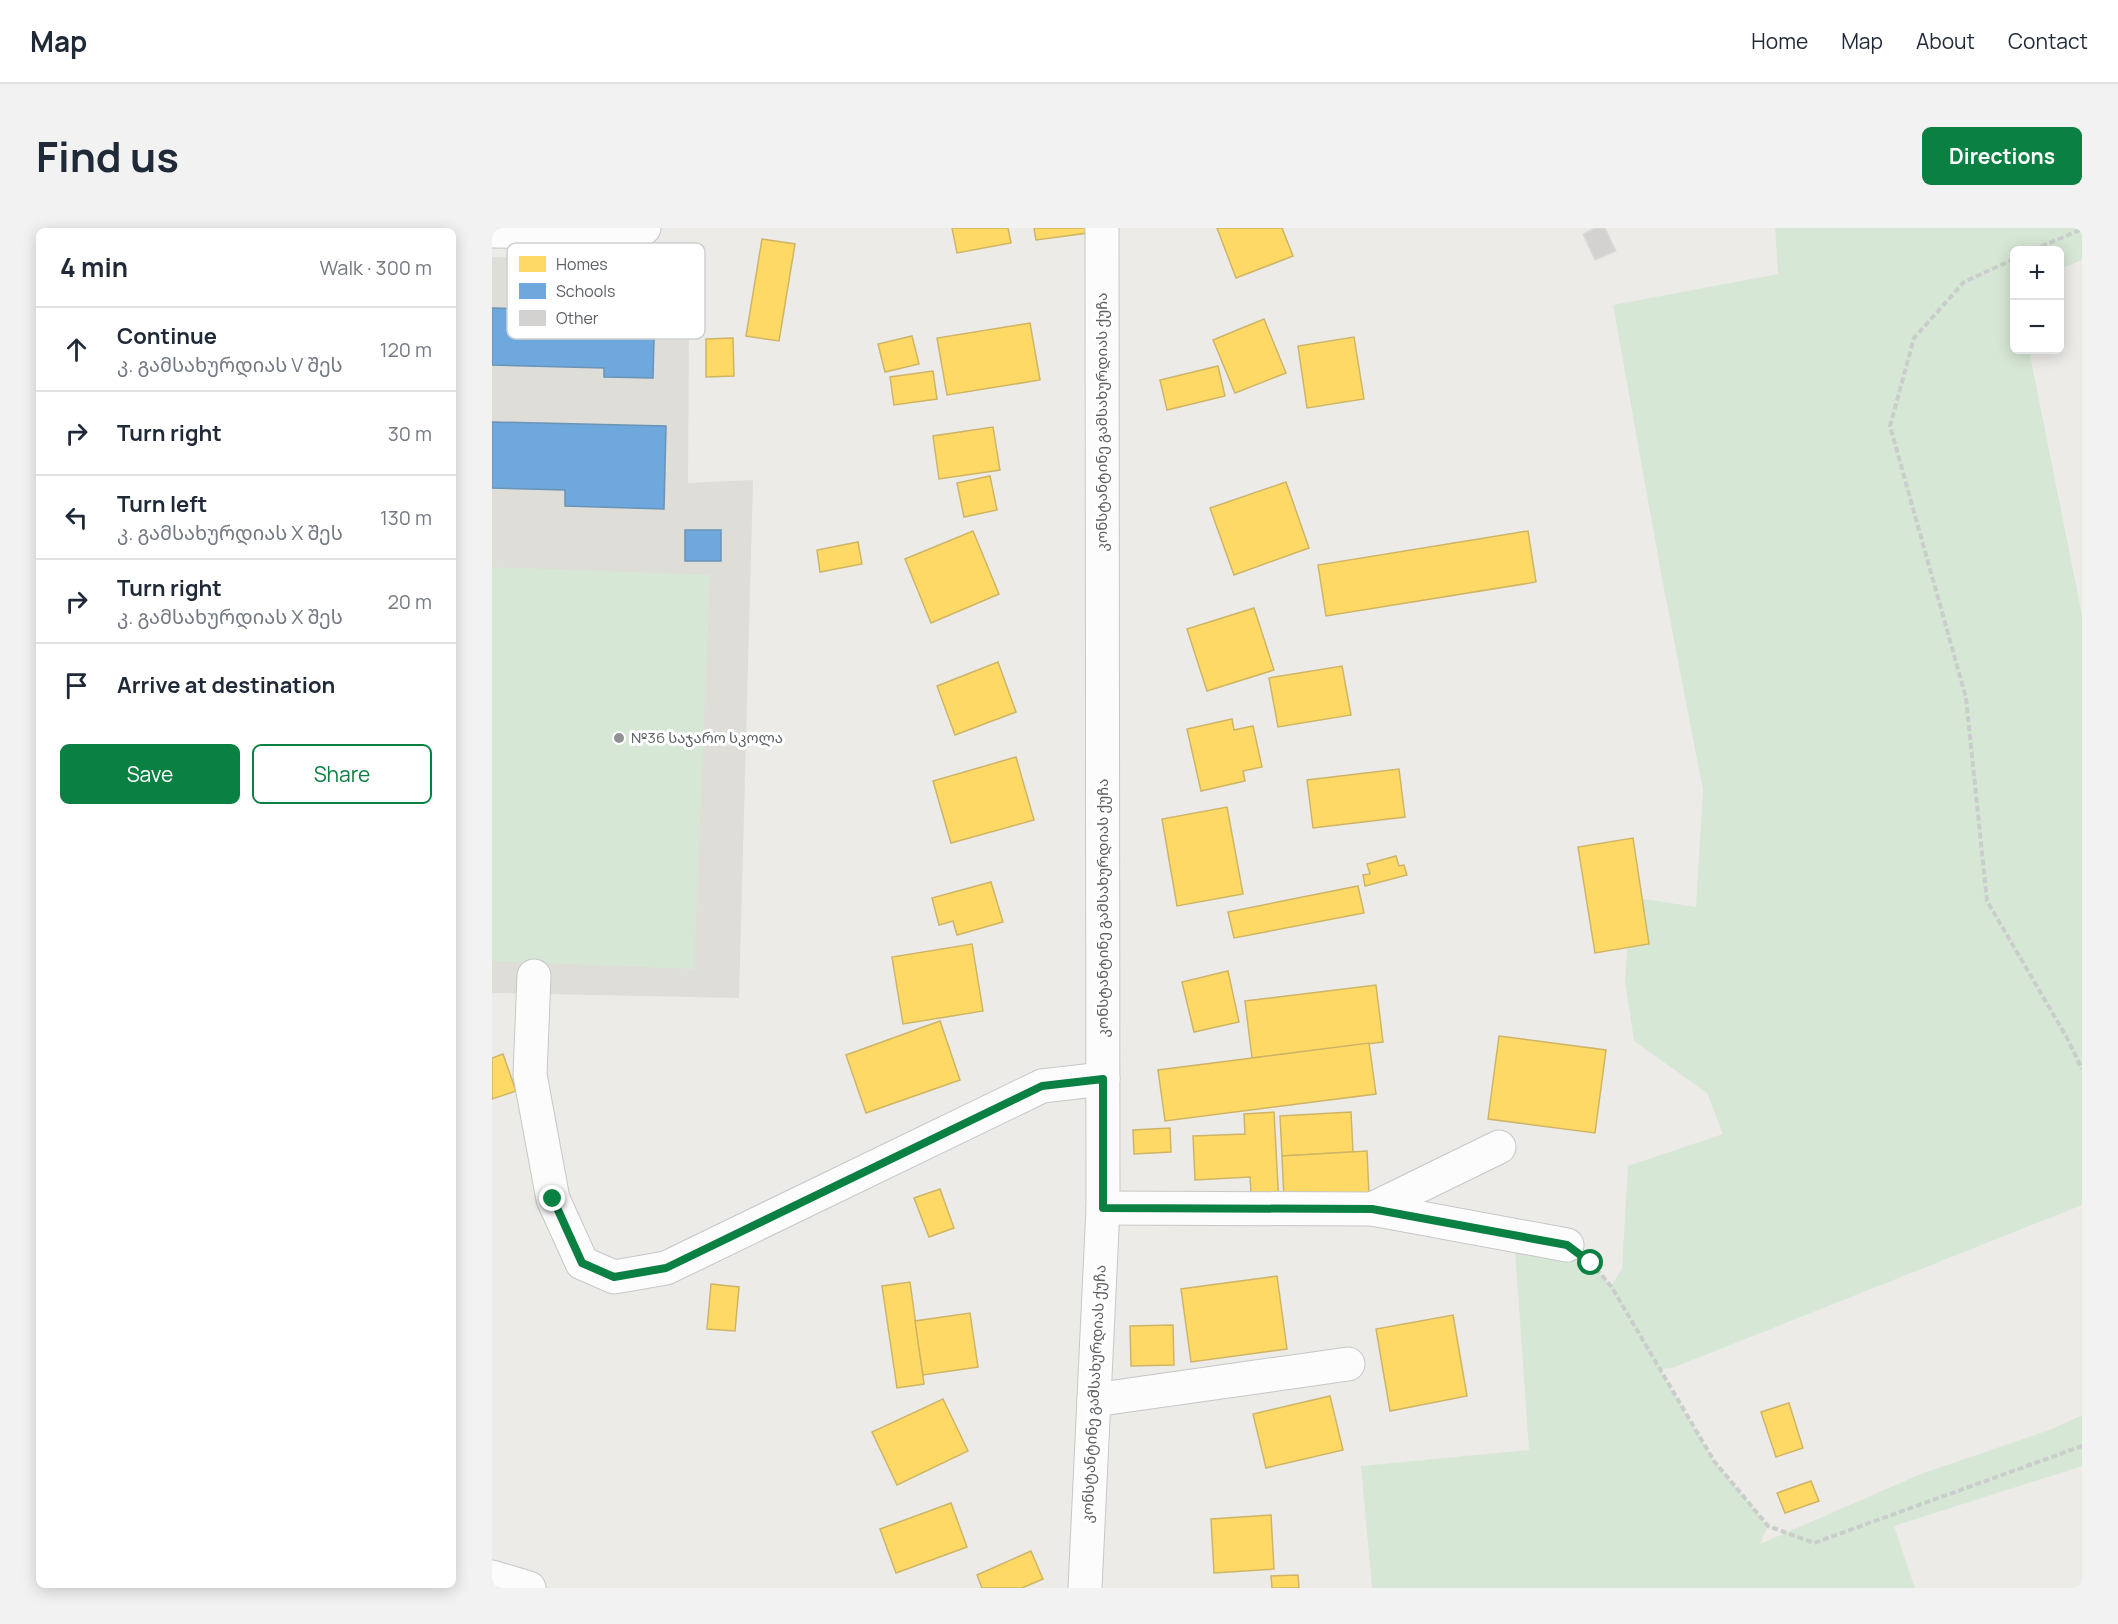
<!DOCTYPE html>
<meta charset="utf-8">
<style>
:root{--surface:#fff;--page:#f2f2f3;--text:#1f2937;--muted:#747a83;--line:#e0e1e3;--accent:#0b8043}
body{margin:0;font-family:Manrope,"Noto Sans Georgian",sans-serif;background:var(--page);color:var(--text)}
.controls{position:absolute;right:18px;top:18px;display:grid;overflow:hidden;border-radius:9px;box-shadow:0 3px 15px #0003}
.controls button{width:54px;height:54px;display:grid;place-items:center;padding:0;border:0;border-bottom:2px solid var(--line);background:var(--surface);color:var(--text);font:30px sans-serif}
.stop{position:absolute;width:18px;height:18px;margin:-14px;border:4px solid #0b8043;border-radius:50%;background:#fff}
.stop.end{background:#0b8043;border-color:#fff;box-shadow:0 2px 6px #0008}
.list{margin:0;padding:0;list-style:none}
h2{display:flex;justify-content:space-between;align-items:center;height:78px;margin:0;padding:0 24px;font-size:26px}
h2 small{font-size:20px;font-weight:400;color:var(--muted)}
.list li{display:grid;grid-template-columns:39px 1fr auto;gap:18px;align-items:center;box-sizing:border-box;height:84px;padding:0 24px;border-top:2px solid var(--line)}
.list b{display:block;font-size:22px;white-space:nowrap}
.list p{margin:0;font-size:20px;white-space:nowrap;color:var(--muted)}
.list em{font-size:20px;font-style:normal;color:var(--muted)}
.actions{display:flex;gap:12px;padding:18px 24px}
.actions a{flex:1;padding:14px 0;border:2px solid var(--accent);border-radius:9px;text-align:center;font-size:21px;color:var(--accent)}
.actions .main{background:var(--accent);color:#fff}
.icon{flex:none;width:33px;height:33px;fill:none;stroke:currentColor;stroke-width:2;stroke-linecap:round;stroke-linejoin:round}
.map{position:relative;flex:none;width:1590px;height:1360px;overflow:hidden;border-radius:9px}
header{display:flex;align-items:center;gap:36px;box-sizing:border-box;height:84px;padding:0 30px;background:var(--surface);border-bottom:2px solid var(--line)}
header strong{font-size:28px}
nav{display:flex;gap:33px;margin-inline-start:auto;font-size:21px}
.intro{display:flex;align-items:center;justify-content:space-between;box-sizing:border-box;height:144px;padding:0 36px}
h1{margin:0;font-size:42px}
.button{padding:15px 27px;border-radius:9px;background:var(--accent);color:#fff;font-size:21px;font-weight:700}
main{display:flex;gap:36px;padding:0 36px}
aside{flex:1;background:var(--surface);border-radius:9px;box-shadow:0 3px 15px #0003}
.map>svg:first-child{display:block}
.education{fill:#dfddd8}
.green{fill:#d7e7d5}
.homes{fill:#ffd966;stroke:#ceb566;stroke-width:1.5}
.schools{fill:#6fa8dc;stroke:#6a93b8;stroke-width:1.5}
.building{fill:#d3d2d1;stroke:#dcdad8;stroke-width:1.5}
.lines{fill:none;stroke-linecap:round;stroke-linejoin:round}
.minor-casing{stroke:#c7c7c7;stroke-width:35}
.path{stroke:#c9cdcb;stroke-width:4;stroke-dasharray:6 3;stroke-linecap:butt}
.minor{stroke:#fcfcfc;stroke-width:33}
.route{stroke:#0b8043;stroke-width:8}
.poi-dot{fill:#8f9193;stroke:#fff;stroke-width:2}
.labels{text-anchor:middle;stroke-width:6;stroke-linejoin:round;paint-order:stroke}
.street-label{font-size:15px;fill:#5d6165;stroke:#fff}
.poi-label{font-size:15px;fill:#5d6165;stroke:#fff;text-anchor:start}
.key{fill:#fff;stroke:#ced0d1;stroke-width:1.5}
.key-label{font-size:16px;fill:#5d6165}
</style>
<header>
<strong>Map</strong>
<nav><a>Home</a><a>Map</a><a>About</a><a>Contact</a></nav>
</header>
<div class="intro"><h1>Find us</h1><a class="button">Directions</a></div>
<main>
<aside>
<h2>4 min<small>Walk · 300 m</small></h2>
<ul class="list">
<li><svg class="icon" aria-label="ahead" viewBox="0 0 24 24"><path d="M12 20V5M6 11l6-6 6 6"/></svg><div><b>Continue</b><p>კ. გამსახურდიას V შეს</p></div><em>120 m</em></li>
<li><svg class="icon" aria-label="right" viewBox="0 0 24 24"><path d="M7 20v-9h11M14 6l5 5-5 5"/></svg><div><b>Turn right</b></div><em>30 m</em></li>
<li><svg class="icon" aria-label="left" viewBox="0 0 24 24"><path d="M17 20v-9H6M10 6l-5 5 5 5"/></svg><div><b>Turn left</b><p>კ. გამსახურდიას X შეს</p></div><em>130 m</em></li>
<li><svg class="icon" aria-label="right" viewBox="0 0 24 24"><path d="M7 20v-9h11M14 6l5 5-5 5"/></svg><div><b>Turn right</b><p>კ. გამსახურდიას X შეს</p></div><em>20 m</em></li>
<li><svg class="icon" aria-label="arrive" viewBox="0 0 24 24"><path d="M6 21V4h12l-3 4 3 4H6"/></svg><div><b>Arrive at destination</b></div></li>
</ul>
<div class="actions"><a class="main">Save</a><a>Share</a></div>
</aside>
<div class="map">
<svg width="1590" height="1360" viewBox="0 0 1590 1360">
<rect width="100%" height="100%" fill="#ecebe8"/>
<path class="education" d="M0,29L160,33L197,90L196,255L261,252L247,770L0,765Z"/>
<g class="green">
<path d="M1283,0H1590V32L1568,41V22H1522V122H1537L1590,387V977L1183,1139L1168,1142L1222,1233L1276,1298L1268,1316L1429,1246L1560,1201L1590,1187V1238L1402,1298L1423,1360H880L869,1238L1037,1222L1022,1007L1075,1017L1099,1035L1119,1058L1130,1041L1136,938L1231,906L1215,865L1142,813L1133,753L1139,669L1204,679L1211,562L1169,345L1121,77L1286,46Z"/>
<path d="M0,339L218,347L202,741L0,733Z"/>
</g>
<g class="homes">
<path d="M460,0H516L519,15L465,25Z"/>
<path d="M542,0H595L596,5L544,12Z"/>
<path d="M725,0H790L801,28L744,50Z"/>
<path d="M270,11L303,16L287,113L254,108Z"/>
<path d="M772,91L794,145L743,165L721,112Z"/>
<path d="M538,95L548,152L455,167L445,110Z"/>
<path d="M420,108L427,136L393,144L386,116Z"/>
<path d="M862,109L872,171L815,180L806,118Z"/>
<path d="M241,110L242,148L214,149V111Z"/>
<path d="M726,138L733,168L675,182L668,152Z"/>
<path d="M441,143L445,171L402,177L398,149Z"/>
<path d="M501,199L508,242L447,251L441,208Z"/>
<path d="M498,248L505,282L472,289L465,255Z"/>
<path d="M794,254L817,320L742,347L718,280Z"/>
<path d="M481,303L507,366L439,395L413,331Z"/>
<path d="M1036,303L1044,354L834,388L826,337Z"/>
<path d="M366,314L370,336L328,344L325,322Z"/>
<path d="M762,380L782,442L715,463L695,401Z"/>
<path d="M506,434L524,484L463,507L445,458Z"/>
<path d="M850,438L859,487L786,499L777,450Z"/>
<path d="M740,491L742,502L761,498L770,539L751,543L753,553L709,563L695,501Z"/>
<path d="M524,529L542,592L459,615L441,553Z"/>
<path d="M907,541L913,589L821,600L815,552Z"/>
<path d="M735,579L751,666L685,678L670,591Z"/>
<path d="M1141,610L1157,716L1103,725L1086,619Z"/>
<path d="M904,628L907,638L912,637L915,647L873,658L871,647L878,646L875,636Z"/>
<path d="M499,654L511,694L465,707L461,693L447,697L440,670Z"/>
<path d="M866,658L872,685L742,710L736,684Z"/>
<path d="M480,716L491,783L411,796L400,729Z"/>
<path d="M736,743L747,794L702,804L690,754Z"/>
<path d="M884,757L891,814L760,830L753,773Z"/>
<path d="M448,793L468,852L374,885L354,827Z"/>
<path d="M1007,808L1114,822L1103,905L996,891Z"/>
<path d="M877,815L884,866L673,893L666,842Z"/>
<path d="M11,826L24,863L0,871V830Z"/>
<path d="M782,884L787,977L760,978L758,949L703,952L701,908L753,906L752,886Z"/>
<path d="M859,884L861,924L790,928L788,888Z"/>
<path d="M678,900L679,924L642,926L641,902Z"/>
<path d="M875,923L877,966L792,971L790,928Z"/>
<path d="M448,961L462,1000L437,1009L422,970Z"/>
<path d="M785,1048L795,1121L699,1134L689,1061Z"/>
<path d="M418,1054L432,1156L405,1160L390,1058Z"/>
<path d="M219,1056L247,1059L243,1103L215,1101Z"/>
<path d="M478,1085L486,1139L431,1147L423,1093Z"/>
<path d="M961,1087L975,1168L898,1183L884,1101Z"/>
<path d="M681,1097L682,1137L639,1138L638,1098Z"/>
<path d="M838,1168L851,1222L774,1240L761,1186Z"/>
<path d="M451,1171L476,1223L405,1257L380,1204Z"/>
<path d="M1297,1175L1311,1220L1284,1229L1269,1184Z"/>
<path d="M1319,1253L1327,1273L1293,1285L1285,1265Z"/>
<path d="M459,1275L475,1319L404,1345L388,1301Z"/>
<path d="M779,1287L782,1341L722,1345L719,1291Z"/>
<path d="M539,1323L551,1351L530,1360H490L485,1347Z"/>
<path d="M806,1347L807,1360H780L779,1348Z"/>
</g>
<g class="schools">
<path d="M137,73L163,74L161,150L112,149V140L0,137V80L137,83Z"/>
<path d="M0,194L174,198L172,281L73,278V262L0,260Z"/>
<rect x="193" y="302" width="36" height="31"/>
</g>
<path class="building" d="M1103,0H1113L1124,23L1103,32L1091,6Z"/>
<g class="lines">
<g class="minor-casing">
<g id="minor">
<path d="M0,3L92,4L152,0"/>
<path d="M42,748L38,847L61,971L90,1035L122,1049L174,1040L550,858L611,851"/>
<path d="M611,980L880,981L1075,1017"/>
<path d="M880,981L1007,919"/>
<path d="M602,1172L856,1136"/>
<path d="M0,1349L37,1360"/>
<path d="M593,1360L611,980L610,0"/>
</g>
</g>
<g class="path">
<path d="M1541,22L1590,1"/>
<path d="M1522,31L1472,54L1422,110L1398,198L1474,470L1495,673L1574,808L1590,841"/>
<path d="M1098,1034L1119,1058L1222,1233L1276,1298L1322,1315L1590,1218"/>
</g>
<use href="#minor" class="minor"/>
</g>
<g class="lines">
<path class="route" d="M61,971L90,1035L122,1049L174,1040L550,858L611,851V980L880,981L1075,1017L1099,1035"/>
</g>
<circle class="poi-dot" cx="127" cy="510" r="6"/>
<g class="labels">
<g class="street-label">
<text transform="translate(610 194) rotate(-90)" y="5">კონსტანტინე გამსახურდიას ქუჩა</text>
<text transform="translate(611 680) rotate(-90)" y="5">კონსტანტინე გამსახურდიას ქუჩა</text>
<text transform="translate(602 1166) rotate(-87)" y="5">კონსტანტინე გამსახურდიას ქუჩა</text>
</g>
<g class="poi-label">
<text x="139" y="515">№36 საჯარო სკოლა</text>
</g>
</g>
<rect x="15" y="15" width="198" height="96" rx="9" class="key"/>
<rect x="27" y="28" width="27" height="16" fill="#ffd966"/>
<rect x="27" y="55" width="27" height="16" fill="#6fa8dc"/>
<rect x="27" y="82" width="27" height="16" fill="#d3d2d1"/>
<g class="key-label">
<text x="64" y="42">Homes</text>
<text x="64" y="69">Schools</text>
<text x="64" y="96">Other</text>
</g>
</svg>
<div class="controls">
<button>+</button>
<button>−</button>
</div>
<div class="stop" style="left:1099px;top:1035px"></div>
<div class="stop end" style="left:61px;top:971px"></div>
</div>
</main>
